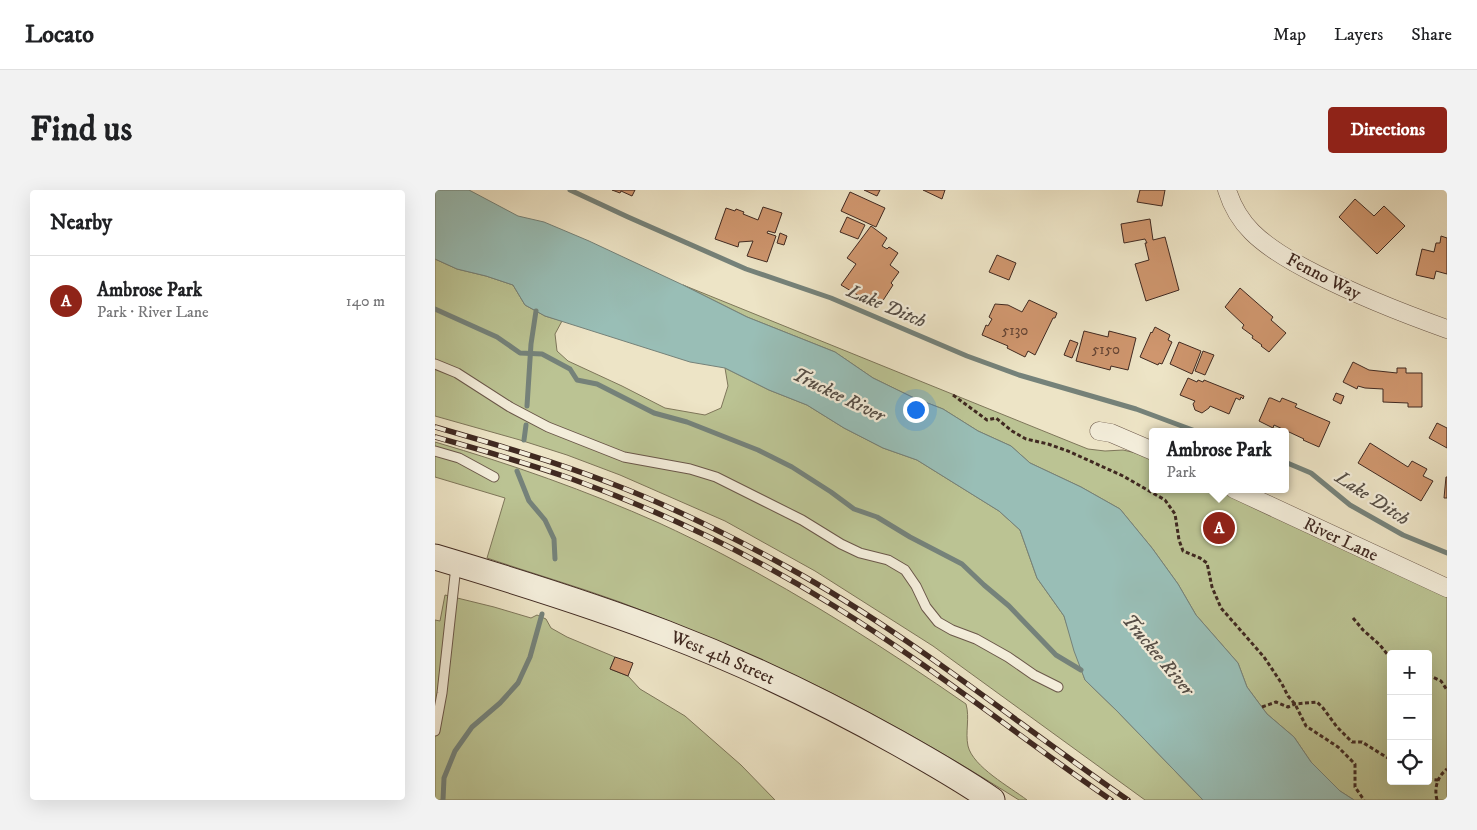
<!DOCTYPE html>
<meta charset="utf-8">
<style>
:root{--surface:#fff;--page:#f2f2f2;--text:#202124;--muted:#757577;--line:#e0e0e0;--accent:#8f2418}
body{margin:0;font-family:"IM FELL DW Pica",serif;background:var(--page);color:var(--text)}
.controls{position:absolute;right:15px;bottom:15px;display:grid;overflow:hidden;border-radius:5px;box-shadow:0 5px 20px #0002}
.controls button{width:45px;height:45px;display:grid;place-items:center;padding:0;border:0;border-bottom:1px solid var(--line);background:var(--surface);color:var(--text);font:25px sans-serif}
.you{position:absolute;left:480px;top:219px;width:18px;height:18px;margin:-12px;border:4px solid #fff;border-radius:50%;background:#1a73e8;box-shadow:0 0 0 8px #1a73e833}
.badge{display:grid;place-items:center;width:32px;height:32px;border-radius:50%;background:var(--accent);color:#fff;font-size:16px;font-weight:700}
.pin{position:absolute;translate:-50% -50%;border:2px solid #fff;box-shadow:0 1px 5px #0006}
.popup{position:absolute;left:714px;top:238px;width:140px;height:65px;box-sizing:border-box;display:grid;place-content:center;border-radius:5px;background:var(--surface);filter:drop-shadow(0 1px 4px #0005);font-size:16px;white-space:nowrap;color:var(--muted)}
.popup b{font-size:19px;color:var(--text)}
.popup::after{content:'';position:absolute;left:50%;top:100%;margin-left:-10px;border:10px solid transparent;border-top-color:var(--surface)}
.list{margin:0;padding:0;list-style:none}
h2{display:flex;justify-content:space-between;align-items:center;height:65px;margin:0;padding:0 20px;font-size:21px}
h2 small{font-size:16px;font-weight:400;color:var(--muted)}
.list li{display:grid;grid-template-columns:32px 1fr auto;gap:15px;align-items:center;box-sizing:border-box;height:90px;padding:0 20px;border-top:1px solid var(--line)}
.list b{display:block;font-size:19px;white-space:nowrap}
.list p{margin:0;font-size:16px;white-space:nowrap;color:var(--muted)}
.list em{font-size:16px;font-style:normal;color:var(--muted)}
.icon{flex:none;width:28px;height:28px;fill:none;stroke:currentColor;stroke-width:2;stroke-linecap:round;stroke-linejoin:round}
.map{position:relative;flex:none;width:1012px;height:610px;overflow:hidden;border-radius:5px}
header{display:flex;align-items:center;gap:30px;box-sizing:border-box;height:70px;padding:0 25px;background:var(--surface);border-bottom:1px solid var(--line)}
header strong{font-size:24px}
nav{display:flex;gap:28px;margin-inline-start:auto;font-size:18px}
.intro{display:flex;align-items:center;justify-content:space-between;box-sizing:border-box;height:120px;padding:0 30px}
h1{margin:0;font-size:35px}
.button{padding:12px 22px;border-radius:5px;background:var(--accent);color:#fff;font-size:18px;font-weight:700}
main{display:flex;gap:30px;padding:0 30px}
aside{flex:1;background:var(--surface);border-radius:5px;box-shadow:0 5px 20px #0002}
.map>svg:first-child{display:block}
.green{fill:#bbc393;stroke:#7e765a;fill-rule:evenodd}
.water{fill:#99beb6;stroke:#75827a}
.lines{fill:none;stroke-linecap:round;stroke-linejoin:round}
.stream{stroke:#75827a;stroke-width:5}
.building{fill:#cf966e;stroke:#402921}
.lane-casing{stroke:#6b584a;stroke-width:11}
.street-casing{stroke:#6b584a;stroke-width:19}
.secondary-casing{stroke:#402921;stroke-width:27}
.path{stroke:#402921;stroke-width:3;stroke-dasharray:4 2.5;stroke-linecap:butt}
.lane{stroke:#f3edda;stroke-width:9}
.street{stroke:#f3edda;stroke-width:18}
.secondary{stroke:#f3edda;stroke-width:25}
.rail-casing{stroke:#402921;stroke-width:5.5}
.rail{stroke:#f3edda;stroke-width:4;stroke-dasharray:11;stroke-linecap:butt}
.labels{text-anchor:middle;stroke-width:4.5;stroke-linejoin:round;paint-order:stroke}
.number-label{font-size:15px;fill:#644434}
.street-label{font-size:18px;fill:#402921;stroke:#f3edda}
.water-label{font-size:19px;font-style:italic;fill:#564e46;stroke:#f3edda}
</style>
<header>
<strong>Locato</strong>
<nav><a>Map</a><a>Layers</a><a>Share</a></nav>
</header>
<div class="intro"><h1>Find us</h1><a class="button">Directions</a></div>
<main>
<aside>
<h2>Nearby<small></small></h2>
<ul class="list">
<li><span class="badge">A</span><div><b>Ambrose Park</b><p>Park · River Lane</p></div><em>140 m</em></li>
</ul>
</aside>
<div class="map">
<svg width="1012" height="610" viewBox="0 0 1012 610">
<rect width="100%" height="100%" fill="#ede4c6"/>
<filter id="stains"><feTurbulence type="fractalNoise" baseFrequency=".004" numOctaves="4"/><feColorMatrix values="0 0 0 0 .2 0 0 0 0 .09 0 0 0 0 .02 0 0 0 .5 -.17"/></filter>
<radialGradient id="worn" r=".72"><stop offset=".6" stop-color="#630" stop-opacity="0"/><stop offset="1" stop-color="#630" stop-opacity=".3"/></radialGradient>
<g class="green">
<path d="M0,69L22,79L51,86L78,95L90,115L110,126L127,131L120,144L122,161L133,171L187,196L230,218L270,225L286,218L293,196L290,178L334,200L372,215L409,238L448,258L482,270L564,321L585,340L602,388L629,426L650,490L682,521L768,610H710L498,456L380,381L290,331L185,285L132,265L85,250L0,226Z"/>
<path d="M248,95L638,253L653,259L670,261L688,260L701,263L718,270V299H781L1012,406V610H919L905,601L876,572L859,547L832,524L812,497L803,473L761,425L743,394L717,358L685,319L646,297L595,273L576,256L543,241L508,219L477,207L438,188L400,162L312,127ZM956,464H993V591H956Z"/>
<path d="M0,252C76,274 152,301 224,333C246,343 268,354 289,365C373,409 453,460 531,514C535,528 530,542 533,556C538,577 575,597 592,610H584C506,561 426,515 342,477C290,454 238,432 185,412C141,396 96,383 52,368L70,308L0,287Z"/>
<path d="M10,405L59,417L96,428L102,425L111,429L116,438L132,447L180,467L175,479L193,486L205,499L250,526L306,575L340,610H0V430L5,431Z"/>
</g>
<path class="water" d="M0,0H34L83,26L109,32L154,51L248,95L312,127L400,162L438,188L477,207L508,219L543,241L576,256L595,273L646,297L685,319L717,358L743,394L761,425L803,473L812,497L832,524L859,547L876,572L905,601L919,610H768L682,521L650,490L639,461L629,426L602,388L585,340L564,321L482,270L448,258L409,238L372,215L334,200L290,178L255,172L110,126L90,115L78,95L51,86L22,79L0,69Z"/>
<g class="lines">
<g class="stream">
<path d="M135,0L193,27L311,79L396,108L532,166L584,185L701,219L763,242"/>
<path d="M0,119L62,147L85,163L107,164L135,179L142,190L162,194L219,223L252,232L323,260L357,277L396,302L419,319L442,327L475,347L527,374L549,395L574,416L621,465L646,480"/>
<path d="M92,216L96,154L101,121"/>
<path d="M89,250L91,235"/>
<path d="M850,272L876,283L915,315L968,345L1012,363"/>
<path d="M82,281L94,311L110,330L119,349L120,369"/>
<path d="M8,610L9,588L20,561L37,537L65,513L83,493L95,467L107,424"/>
</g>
</g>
<g class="building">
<path d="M177,0H200L197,6L186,1L185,3Z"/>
<path d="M429,0H445L442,6Z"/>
<path d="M488,0H510L507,9Z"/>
<path d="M705,0H730L727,16L702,12Z"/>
<path d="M415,2L450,18L441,37L406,21Z"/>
<path d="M920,9L939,26L949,16L970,36L942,64L904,27Z"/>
<path d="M328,17L347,23L340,43L333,41L332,43L341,46L332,72L312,66L318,51L304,52L303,57L280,49L291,18L300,21L301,19L309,22L308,24L323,30Z"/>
<path d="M412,27L430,35L423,49L405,42Z"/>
<path d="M715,29L718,50L730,47L744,100L711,111L700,74L714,70L710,53H712L710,49L689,53L686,34Z"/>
<path d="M436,36L452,48L447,56L452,59L454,57L463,63L455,75L464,82L456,93L458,95L447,112L444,110L441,116L406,95L421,74L412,68Z"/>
<path d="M345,43L352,46L349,55L342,53Z"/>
<path d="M1006,46L1012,48V84L1001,81L999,89L981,85L987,59L999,62L1001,53H1005Z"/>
<path d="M562,65L581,73L574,90L554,82Z"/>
<path d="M805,98L838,127L836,130L851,143L834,162L826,156L827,155L817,148L818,146L807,138L809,135L790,117Z"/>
<path d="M594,110L622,123L620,128H618L600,165L593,161L590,167L572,158L573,156L547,145L551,135L553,136L557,129L554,127L560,114L573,115L587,122Z"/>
<path d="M720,137L735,145L733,150L737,152L727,174L724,173L723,175L705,167L716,142L717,143Z"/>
<path d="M649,141L673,147L674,141L701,148L693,180L676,176L675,180L641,171Z"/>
<path d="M635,150L643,153L637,168L629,165Z"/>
<path d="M744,152L766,161L757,184L735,174Z"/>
<path d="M768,161L779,165L770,185L760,181Z"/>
<path d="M918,172L934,180L962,183V178H971V183H987V217H973V213L948,212V199L930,198L923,196L922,199L908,192Z"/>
<path d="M753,188L762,192L763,190L768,192L769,190L809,206L808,209L806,207L805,210L801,208L794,224L775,216L774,218L767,223L760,220L758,214L760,211L745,205Z"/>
<path d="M901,203L909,206L906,214L898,210Z"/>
<path d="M834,208H836L845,212L847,208L862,214L860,217L895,232L884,257L868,250L869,249L839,235L838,238L824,231Z"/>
<path d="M1002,233L1012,238V258L994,248Z"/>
<path d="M935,253L973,277L977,271L992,279L988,286L998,291L986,311L923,273Z"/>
<path d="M1011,287H1012V308H1009Z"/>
<path d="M180,467L198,473L193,486L175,479Z"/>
</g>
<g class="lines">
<g class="lane-casing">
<g id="lane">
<path d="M0,174L22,183L75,217L113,237L189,267L255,279L281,287L367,330L406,354L425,363L453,370L470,380L481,396L491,417L503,432L517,440L541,449L573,467L599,485L623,497"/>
<path d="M0,261L24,268L59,287"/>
<path d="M0,541L7,503L21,376"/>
</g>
</g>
<g class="street-casing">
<g id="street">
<path d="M792,0C797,16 806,31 817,42C835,60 859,73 881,84C924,106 967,123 1012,139"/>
<path d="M664,241L676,243L718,261"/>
<path d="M799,299L1012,398"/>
</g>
</g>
<g class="secondary-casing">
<g id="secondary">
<path id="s1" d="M0,367C77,390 155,414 230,443C311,474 388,511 463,553C495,571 527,589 557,610"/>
</g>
</g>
<g class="path">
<path d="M518,205L552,230L561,228L577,241L591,249L613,254L633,261L688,286L730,310L740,324L744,350L748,361L765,368L772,373L777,397L786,418L829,467L847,494L853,506L860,514L871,536L903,557L920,574V597L929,610"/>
<path d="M918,428L928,440L945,455L956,469"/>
<path d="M993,485L1006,491L1012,500"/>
<path d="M827,517L841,512L853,517L860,514L882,512L888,518L902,537L917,552H927L956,570"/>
<path d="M993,589L1003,590"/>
<path d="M1002,610C999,598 1002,587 1012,579"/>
</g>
<use href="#lane" class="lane"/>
<use href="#street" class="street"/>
<use href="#secondary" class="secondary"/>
<g class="rail-casing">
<g id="rail">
<path d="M0,237C59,254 118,271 175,293C236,316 296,346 354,378C474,444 581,533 693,610"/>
<path d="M0,247C46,260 92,273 137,289C228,322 317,365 399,416C495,475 583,546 676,610"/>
</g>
</g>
<use href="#rail" class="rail"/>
</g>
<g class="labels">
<g class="number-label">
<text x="580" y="145">5130</text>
<text x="671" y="164">5150</text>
</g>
<g class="street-label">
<text transform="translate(889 86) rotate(27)" y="6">Fenno Way</text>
<text transform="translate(906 349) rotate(25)" y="6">River Lane</text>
<text dy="6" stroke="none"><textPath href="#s1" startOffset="305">West 4th Street</textPath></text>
</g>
<g class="water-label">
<text transform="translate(452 115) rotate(23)" y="7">Lake Ditch</text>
<text transform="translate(404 204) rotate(26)" y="7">Truckee River</text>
<text transform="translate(938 307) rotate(33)" y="7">Lake Ditch</text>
<text transform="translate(724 464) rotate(50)" y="7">Truckee River</text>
</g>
</g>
<rect width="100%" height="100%" filter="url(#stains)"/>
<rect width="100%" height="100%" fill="url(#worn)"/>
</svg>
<div class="controls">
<button>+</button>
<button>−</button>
<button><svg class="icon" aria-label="locate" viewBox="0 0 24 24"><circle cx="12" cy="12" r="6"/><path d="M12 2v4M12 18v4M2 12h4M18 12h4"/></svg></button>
</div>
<div class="you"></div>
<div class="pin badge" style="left:784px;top:338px">A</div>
<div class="popup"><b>Ambrose Park</b>Park</div>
</div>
</main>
